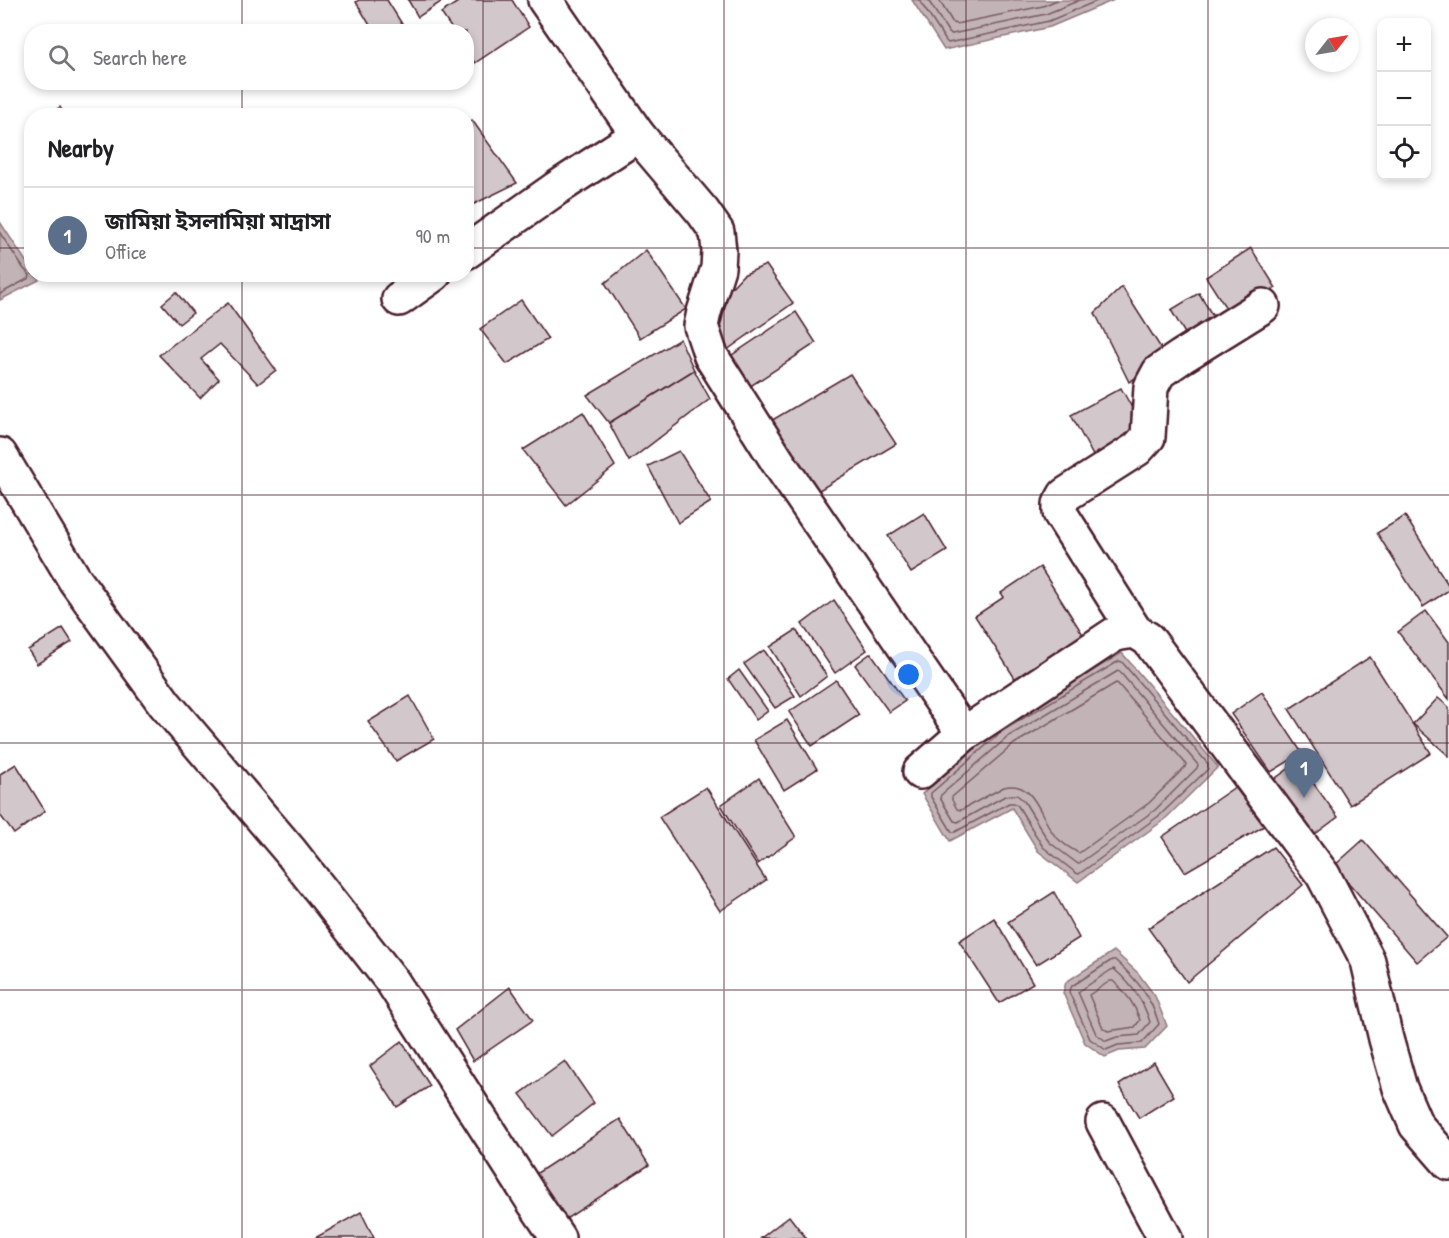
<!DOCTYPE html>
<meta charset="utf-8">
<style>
:root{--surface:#fff;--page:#f6f6f6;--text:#202124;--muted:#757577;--line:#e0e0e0;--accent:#c8321e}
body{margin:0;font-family:"Patrick Hand","Noto Sans Bengali",sans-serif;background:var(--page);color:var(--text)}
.controls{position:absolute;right:18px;top:18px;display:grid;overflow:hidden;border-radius:12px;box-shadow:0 3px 9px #0003}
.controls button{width:54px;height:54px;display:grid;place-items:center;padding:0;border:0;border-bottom:2px solid var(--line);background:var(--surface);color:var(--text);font:30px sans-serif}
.compass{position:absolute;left:1305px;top:18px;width:54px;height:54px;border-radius:50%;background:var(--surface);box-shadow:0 3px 9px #0003;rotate:59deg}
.you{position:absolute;left:909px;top:675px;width:21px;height:21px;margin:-15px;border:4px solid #fff;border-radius:50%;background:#1a73e8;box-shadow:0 0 0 9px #1a73e833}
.badge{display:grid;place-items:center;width:39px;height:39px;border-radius:50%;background:var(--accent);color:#fff;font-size:20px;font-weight:700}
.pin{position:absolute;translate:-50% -50px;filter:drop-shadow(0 2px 3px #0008)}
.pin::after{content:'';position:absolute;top:32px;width:21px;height:18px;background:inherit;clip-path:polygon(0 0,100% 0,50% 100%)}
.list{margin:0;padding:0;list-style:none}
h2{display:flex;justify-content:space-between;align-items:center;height:78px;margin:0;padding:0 24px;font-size:26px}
h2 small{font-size:20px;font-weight:400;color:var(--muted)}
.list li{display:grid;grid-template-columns:39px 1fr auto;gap:18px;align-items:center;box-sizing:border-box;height:96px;padding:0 24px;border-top:2px solid var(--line)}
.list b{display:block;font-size:22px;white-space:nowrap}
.list p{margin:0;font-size:20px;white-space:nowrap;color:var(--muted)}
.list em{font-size:20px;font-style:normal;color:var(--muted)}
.icon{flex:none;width:33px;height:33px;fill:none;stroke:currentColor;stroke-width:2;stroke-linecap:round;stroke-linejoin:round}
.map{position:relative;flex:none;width:1449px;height:1238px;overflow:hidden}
.search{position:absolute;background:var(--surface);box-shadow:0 3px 9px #0003;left:24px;top:24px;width:450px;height:66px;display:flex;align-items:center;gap:15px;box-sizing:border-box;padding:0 21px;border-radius:24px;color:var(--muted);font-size:22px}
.panel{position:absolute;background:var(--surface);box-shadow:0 3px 9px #0003;left:24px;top:108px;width:450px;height:174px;border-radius:24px}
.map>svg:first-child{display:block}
.water{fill:#c1b3b6;stroke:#91787e;stroke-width:1.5}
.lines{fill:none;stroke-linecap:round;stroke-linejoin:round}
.shore{stroke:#7a5a63;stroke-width:1.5}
.building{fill:#d2c7cb;stroke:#4a1f2b;stroke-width:1.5}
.minor-casing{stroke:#4a1f2b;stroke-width:38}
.minor{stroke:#fff;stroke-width:33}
.grid{fill:none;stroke:#4a1f2b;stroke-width:1.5;stroke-opacity:0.55}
</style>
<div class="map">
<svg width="1449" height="1238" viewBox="0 0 1449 1238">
<rect width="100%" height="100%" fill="#fff"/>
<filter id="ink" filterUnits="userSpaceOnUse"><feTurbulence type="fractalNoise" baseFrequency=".0167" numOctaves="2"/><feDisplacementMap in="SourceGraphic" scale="12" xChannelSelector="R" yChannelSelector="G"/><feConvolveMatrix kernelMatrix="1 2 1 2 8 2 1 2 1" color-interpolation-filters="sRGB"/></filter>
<g filter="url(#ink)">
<g class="water">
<path d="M912,0H1114L1050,27L944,50Z"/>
<path d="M0,222L31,269L32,274L35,275L39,280L0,300Z"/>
<path d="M1122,653L1218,767L1164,820L1078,882L1038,851L1012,808L950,841L922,794L1001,725Z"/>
<path d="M1114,951L1138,973L1155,996L1167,1026L1145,1049L1119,1051L1105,1057L1085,1043L1063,993L1066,982Z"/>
</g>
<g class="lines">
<g class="shore">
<path d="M919,0L946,41L948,43L1049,21L1099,0"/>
<path d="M928,0L949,33L952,34L1046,14L1080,0"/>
<path d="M939,0L953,23L956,24L1043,6L1057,0"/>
<path d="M0,233L24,269L30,275L29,278L0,294"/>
<path d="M1119,661L1122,662L1208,764V769L1160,815L1079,874L1076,873L1043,847L1018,806L1014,803H1009L955,832H952L931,797V793L1004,730Z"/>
<path d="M1118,671L1120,672L1198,765L1197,768L1155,810L1078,864L1049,842L1024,801L1017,795H1011L1005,796L958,822L954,821L940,798L941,795L1009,736Z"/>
<path d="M1116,683L1118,684L1186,764L1185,767L1149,803L1079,853C1071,849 1061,842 1055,836C1040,818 1035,779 1004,787L961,810L957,809L952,800V797L1014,744Z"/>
<path d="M1112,960H1115C1138,981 1150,995 1159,1024L1142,1043L1118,1045L1106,1050L1090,1039L1069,992L1072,986Z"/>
<path d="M1114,969C1132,985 1143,1000 1150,1022L1139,1035L1117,1037L1106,1041L1096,1034L1078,992L1111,970Z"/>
<path d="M1110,981H1113C1126,992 1135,1005 1140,1020L1135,1027L1108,1031L1103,1028L1089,995Z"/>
</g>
</g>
<g class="building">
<path d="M359,0H387L407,32H374L356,2Z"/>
<path d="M408,0H444L418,17Z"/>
<path d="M461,0H512L529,27L475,63L466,51V32H454L441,13Z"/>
<path d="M60,107L65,116H48Z"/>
<path d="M472,120L517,183L474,204L466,195V125Z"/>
<path d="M1251,248L1276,288L1231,316L1206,277Z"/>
<path d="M646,250L686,309L640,338L605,283Z"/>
<path d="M766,265L793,303L720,355V328L729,290L743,275Z"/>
<path d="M1122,287L1168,359L1129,382L1095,313Z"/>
<path d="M176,292L193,313L179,324L162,304Z"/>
<path d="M1199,293L1218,325L1190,342L1171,310Z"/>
<path d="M521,300L548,339L507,364L480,329Z"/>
<path d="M228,303L276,370L258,384L220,344L201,359L219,379L200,398L159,355Z"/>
<path d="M796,312L816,343L746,389L726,359Z"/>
<path d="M680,339L694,370L609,423L587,395Z"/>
<path d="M694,370L710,399L629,461L609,423Z"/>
<path d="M850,374L896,444L816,492L769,422Z"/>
<path d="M1121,388L1147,435L1097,463L1071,415Z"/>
<path d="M583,412L615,466L566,505L523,450Z"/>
<path d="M679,451L711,502L678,523L648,466Z"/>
<path d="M924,513L947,551L911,573L888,536Z"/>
<path d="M1405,516L1449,586V590L1423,607L1377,533Z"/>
<path d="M1040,567L1084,636L1016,680L975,616L1004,597L1001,593Z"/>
<path d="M834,600L867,650L835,673L802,624Z"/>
<path d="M1426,611L1449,642V699L1398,632Z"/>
<path d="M63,628L72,642L37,664L28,650Z"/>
<path d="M796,630L827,676L801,696L770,647Z"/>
<path d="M764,650L795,696L775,708L744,664Z"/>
<path d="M871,653L905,701L889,712L855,665Z"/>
<path d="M1370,657L1431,753L1350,805L1289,709Z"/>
<path d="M739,670L768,711L756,720L728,679Z"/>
<path d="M836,680L859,715L812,746L789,712Z"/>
<path d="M1262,692L1302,753L1271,772L1231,714Z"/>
<path d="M410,696L434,739L396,761L368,722Z"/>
<path d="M1438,698L1449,707V756L1413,724Z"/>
<path d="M787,720L817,769L784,790L754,740Z"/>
<path d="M1298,762L1338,817L1310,838L1269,783Z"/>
<path d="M16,764L45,811L14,834L0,815V774Z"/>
<path d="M759,778L796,837L758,864L721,805Z"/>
<path d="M706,787L766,880L720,911L659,817Z"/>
<path d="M1235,787L1264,826L1185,872L1162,837Z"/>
<path d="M1363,840L1447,937L1417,962L1334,866Z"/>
<path d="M1273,847L1303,885L1187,982L1148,928Z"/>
<path d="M1054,892L1079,938L1036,965L1008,922Z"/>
<path d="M994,918L1033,983L999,1003L959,941Z"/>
<path d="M510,987L533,1020L473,1061L455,1030Z"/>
<path d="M402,1041L430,1086L397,1107L370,1066Z"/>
<path d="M565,1061L594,1103L552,1136L520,1094Z"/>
<path d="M1154,1062L1174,1096L1139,1118L1119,1085Z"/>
<path d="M620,1119L649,1165L566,1219L534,1175Z"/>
<path d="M361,1212L374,1238H315Z"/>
<path d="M789,1216L806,1238H761Z"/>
</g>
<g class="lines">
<g class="minor-casing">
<g id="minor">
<path d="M545,0L638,135L703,212L717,232L719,251L718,268L704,312L701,326L711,356L778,462L964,734"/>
<path d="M466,252L557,188L638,135"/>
<path d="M399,299L434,274"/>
<path d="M1263,306L1181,357L1159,372L1151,387L1148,437L1137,449L1065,495L1060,504V513L1135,631L1148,639L1323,875L1368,961L1386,1039L1400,1088L1416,1125L1449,1163"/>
<path d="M0,455L75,580L165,704L290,851L392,981L533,1201L558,1238"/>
<path d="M920,772L964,734L1115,634L1135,631"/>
<path d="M1103,1122L1165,1238"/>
</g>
</g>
<use href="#minor" class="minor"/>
</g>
</g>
<path class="grid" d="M242,0V32M483,0V1238M724,0V1238M966,0V1238M1208,0V1238M242,82V116M0,248H32M466,248H1449M242,274V1238M0,495H1449M0,743H1449M0,990H1449"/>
</svg>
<div class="controls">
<button>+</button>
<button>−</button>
<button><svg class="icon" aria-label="locate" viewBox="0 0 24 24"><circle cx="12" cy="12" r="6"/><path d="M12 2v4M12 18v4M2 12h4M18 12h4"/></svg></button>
</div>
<svg class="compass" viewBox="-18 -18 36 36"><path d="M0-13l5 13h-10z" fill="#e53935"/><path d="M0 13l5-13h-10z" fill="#757577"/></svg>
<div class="you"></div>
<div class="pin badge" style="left:1304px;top:798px;background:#5c6f8a">1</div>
<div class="search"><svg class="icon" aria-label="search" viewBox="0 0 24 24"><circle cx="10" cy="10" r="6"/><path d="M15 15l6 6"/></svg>Search here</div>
<section class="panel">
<h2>Nearby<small></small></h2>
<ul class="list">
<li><span class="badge" style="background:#5c6f8a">1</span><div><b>জামিয়া ইসলামিয়া মাদ্রাসা</b><p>Office</p></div><em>90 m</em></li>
</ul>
</section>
</div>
